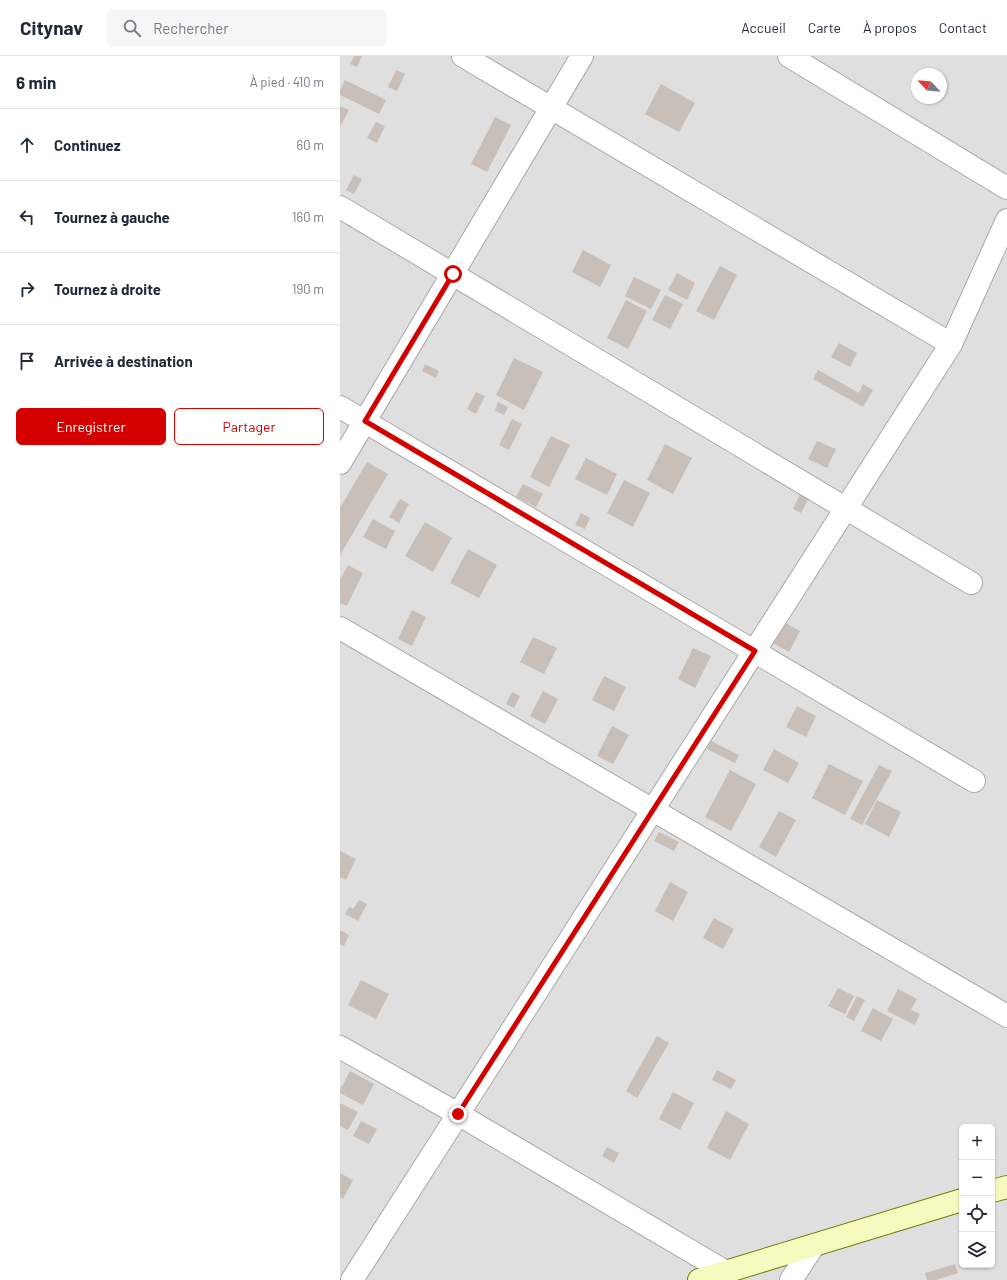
<!DOCTYPE html>
<html lang="fr">
<meta charset="utf-8">
<style>
:root{--surface:#fff;--page:#f6f6f7;--text:#1f2937;--muted:#747a83;--line:#e0e1e3;--accent:#d40000}
body{margin:0;font-family:Barlow,sans-serif;background:var(--page);color:var(--text)}
.controls{position:absolute;right:12px;bottom:12px;display:grid;overflow:hidden;border-radius:6px;box-shadow:0 1px 3px #0004}
.controls button{width:36px;height:36px;display:grid;place-items:center;padding:0;border:0;border-bottom:1px solid var(--line);background:var(--surface);color:var(--text);font:20px sans-serif}
.compass{position:absolute;left:571px;top:12px;width:36px;height:36px;border-radius:50%;background:var(--surface);box-shadow:0 1px 3px #0004;rotate:296deg}
.stop{position:absolute;width:12px;height:12px;margin:-9px;border:3px solid #d40000;border-radius:50%;background:#fff}
.stop.end{background:#d40000;border-color:#fff;box-shadow:0 1px 4px #0008}
.list{margin:0;padding:0;list-style:none}
h2{display:flex;justify-content:space-between;align-items:center;height:52px;margin:0;padding:0 16px;font-size:17px}
h2 small{font-size:13px;font-weight:400;color:var(--muted)}
.list li{display:grid;grid-template-columns:26px 1fr auto;gap:12px;align-items:center;box-sizing:border-box;height:72px;padding:0 16px;border-top:1px solid var(--line)}
.list b{display:block;font-size:15px;white-space:nowrap}
.list em{font-size:13px;font-style:normal;color:var(--muted)}
.actions{display:flex;gap:8px;padding:12px 16px}
.actions a{flex:1;padding:9px 0;border:1px solid var(--accent);border-radius:6px;text-align:center;font-size:14px;color:var(--accent)}
.actions .main{background:var(--accent);color:#fff}
.icon{flex:none;width:22px;height:22px;fill:none;stroke:currentColor;stroke-width:2;stroke-linecap:round;stroke-linejoin:round}
.map{position:relative;flex:none;width:667px;height:1224px;overflow:hidden}
header{display:flex;align-items:center;gap:24px;box-sizing:border-box;height:56px;padding:0 20px;background:var(--surface);border-bottom:1px solid var(--line)}
header strong{font-size:19px}
nav{display:flex;gap:22px;margin-inline-start:auto;font-size:14px}
.search{width:280px;height:36px;background:var(--page);display:flex;align-items:center;gap:10px;box-sizing:border-box;padding:0 14px;border-radius:6px;color:var(--muted);font-size:15px}
main{display:flex}
aside{flex:1;background:var(--surface)}
.map>svg:first-child{display:block}
.residential{fill:#e0dfdf;fill-rule:evenodd}
.building{fill:#c7bfb8}
.lines{fill:none;stroke-linecap:round;stroke-linejoin:round}
.street-casing{stroke:#a9a9a9;stroke-width:24}
.secondary-casing{stroke:#707d05;stroke-width:24}
.street{stroke:#fff;stroke-width:22}
.secondary{stroke:#f7fabf;stroke-width:22}
.route{stroke:#d40000;stroke-width:5}
</style>
<header>
<strong>Citynav</strong>
<div class="search"><svg class="icon" aria-label="search" viewBox="0 0 24 24"><circle cx="10" cy="10" r="6"/><path d="M15 15l6 6"/></svg>Rechercher</div>
<nav><a>Accueil</a><a>Carte</a><a>À propos</a><a>Contact</a></nav>
</header>
<main>
<aside>
<h2>6 min<small>À pied · 410 m</small></h2>
<ul class="list">
<li><svg class="icon" aria-label="ahead" viewBox="0 0 24 24"><path d="M12 20V5M6 11l6-6 6 6"/></svg><div><b>Continuez</b></div><em>60 m</em></li>
<li><svg class="icon" aria-label="left" viewBox="0 0 24 24"><path d="M17 20v-9H6M10 6l-5 5 5 5"/></svg><div><b>Tournez à gauche</b></div><em>160 m</em></li>
<li><svg class="icon" aria-label="right" viewBox="0 0 24 24"><path d="M7 20v-9h11M14 6l5 5-5 5"/></svg><div><b>Tournez à droite</b></div><em>190 m</em></li>
<li><svg class="icon" aria-label="arrive" viewBox="0 0 24 24"><path d="M6 21V4h12l-3 4 3 4H6"/></svg><div><b>Arrivée à destination</b></div></li>
</ul>
<div class="actions"><a class="main">Enregistrer</a><a>Partager</a></div>
</aside>
<div class="map">
<svg width="667" height="1224" viewBox="0 0 667 1224">
<rect width="100%" height="100%" fill="#f2efe9"/>
<path class="residential" d="M0,0H667V1224H0ZM577,18H601V42H577ZM622,1071H652V1209H622Z"/>
<g class="building">
<path d="M14,0H22L17,11L10,8Z"/>
<path d="M56,14L65,18L57,35L48,31Z"/>
<path d="M5,24L46,44L39,58L0,39V35Z"/>
<path d="M321,28L355,47L339,76L305,58Z"/>
<path d="M0,50L9,54L0,71Z"/>
<path d="M155,61L171,69L147,116L131,108Z"/>
<path d="M36,66L45,70L37,87L27,82Z"/>
<path d="M14,119L22,123L14,138L6,134Z"/>
<path d="M243,194L271,209L260,231L232,216Z"/>
<path d="M380,210L397,219L374,264L356,255Z"/>
<path d="M337,217L355,227L347,244L328,234Z"/>
<path d="M294,221L321,234L311,253L285,240Z"/>
<path d="M325,239L343,248L330,273L312,264Z"/>
<path d="M286,244L307,255L288,293L267,282Z"/>
<path d="M499,287L517,297L510,311L491,301Z"/>
<path d="M174,302L203,316L184,354L156,339Z"/>
<path d="M85,308L99,315L96,322L82,315Z"/>
<path d="M478,314L519,337L523,328L533,334L523,351L473,323Z"/>
<path d="M136,336L145,340L136,358L127,353Z"/>
<path d="M158,346L168,351L164,359L155,355Z"/>
<path d="M172,363L182,368L169,394L159,389Z"/>
<path d="M211,380L230,389L209,431L190,421Z"/>
<path d="M477,385L496,393L487,412L468,403Z"/>
<path d="M325,388L352,402L333,438L307,424Z"/>
<path d="M246,402L277,418L267,439L235,423Z"/>
<path d="M27,406L48,418L0,499V452Z"/>
<path d="M284,424L310,437L293,471L267,457Z"/>
<path d="M183,428L203,438L196,451L176,441Z"/>
<path d="M460,438L469,442L461,457L453,453Z"/>
<path d="M60,443L69,448L59,467L49,461Z"/>
<path d="M241,457L250,462L245,473L235,469Z"/>
<path d="M33,463L55,475L46,493L23,481Z"/>
<path d="M85,466L112,482L93,516L65,500Z"/>
<path d="M128,493L157,509L139,542L110,527Z"/>
<path d="M8,509L23,517L7,550L0,547V524Z"/>
<path d="M72,554L86,561L72,590L58,583Z"/>
<path d="M440,564L460,575L449,596L429,585Z"/>
<path d="M193,581L217,592L204,618L180,606Z"/>
<path d="M353,592L371,600L355,632L338,623Z"/>
<path d="M264,620L286,631L274,655L252,644Z"/>
<path d="M203,635L218,643L205,668L190,660Z"/>
<path d="M172,636L180,640L174,652L166,648Z"/>
<path d="M457,650L476,660L466,681L446,671Z"/>
<path d="M272,670L289,679L273,708L257,700Z"/>
<path d="M371,685L399,699L395,707L367,693Z"/>
<path d="M434,693L459,707L448,727L423,714Z"/>
<path d="M489,708L523,725L505,759L472,742Z"/>
<path d="M539,709L552,715L522,769L510,763Z"/>
<path d="M390,714L416,728L391,775L365,761Z"/>
<path d="M537,744L561,756L549,781L525,768Z"/>
<path d="M439,755L456,764L436,801L419,791Z"/>
<path d="M319,776L339,786L334,795L314,785Z"/>
<path d="M0,795L16,803L6,824L0,821Z"/>
<path d="M330,826L348,836L333,865L315,855Z"/>
<path d="M19,844L27,848L18,865L5,858L9,851L13,853Z"/>
<path d="M374,862L394,873L383,893L363,882Z"/>
<path d="M0,874L9,879L4,890L0,889Z"/>
<path d="M21,924L49,938L36,963L8,949Z"/>
<path d="M498,932L514,940L505,958L488,950Z"/>
<path d="M558,933L577,943L571,954L580,958L575,969L547,955Z"/>
<path d="M517,940L525,944L514,965L506,961Z"/>
<path d="M533,952L553,963L541,985L521,975Z"/>
<path d="M317,980L329,987L297,1042L286,1035Z"/>
<path d="M377,1014L396,1024L391,1033L372,1024Z"/>
<path d="M10,1015L34,1028L23,1049L0,1037V1034Z"/>
<path d="M333,1036L354,1047L340,1074L319,1063Z"/>
<path d="M0,1047L18,1056L8,1074L0,1070Z"/>
<path d="M386,1055L409,1068L390,1104L367,1092Z"/>
<path d="M21,1065L37,1073L29,1088L13,1080Z"/>
<path d="M267,1091L279,1097L274,1107L262,1100Z"/>
<path d="M0,1117L13,1124L3,1143L0,1141Z"/>
<path d="M615,1208L618,1217L596,1224H587L585,1217Z"/>
</g>
<g class="lines">
<g class="street-casing">
<g id="street">
<path d="M123,0L611,288"/>
<path d="M449,0L667,132"/>
<path d="M0,151L631,527"/>
<path d="M0,351L634,725"/>
<path d="M0,407L242,0"/>
<path d="M0,572L667,960"/>
<path d="M0,991L118,1058L386,1216"/>
<path d="M12,1224L611,288L667,164"/>
<path d="M451,1224L474,1189"/>
</g>
</g>
<g class="secondary-casing">
<g id="secondary">
<path d="M652,1135L667,1131"/>
<path d="M359,1224L622,1144"/>
</g>
</g>
<use href="#street" class="street"/>
<use href="#secondary" class="secondary"/>
</g>
<g class="lines">
<path class="route" d="M113,218L25,365L415,595L118,1058"/>
</g>
</svg>
<div class="controls">
<button>+</button>
<button>−</button>
<button><svg class="icon" aria-label="locate" viewBox="0 0 24 24"><circle cx="12" cy="12" r="6"/><path d="M12 2v4M12 18v4M2 12h4M18 12h4"/></svg></button>
<button><svg class="icon" aria-label="layers" viewBox="0 0 24 24"><path d="M12 4l9 5-9 5-9-5zM3 14l9 5 9-5"/></svg></button>
</div>
<svg class="compass" viewBox="-18 -18 36 36"><path d="M0-13l5 13h-10z" fill="#e53935"/><path d="M0 13l5-13h-10z" fill="#747a83"/></svg>
<div class="stop" style="left:113px;top:218px"></div>
<div class="stop end" style="left:118px;top:1058px"></div>
</div>
</main>
